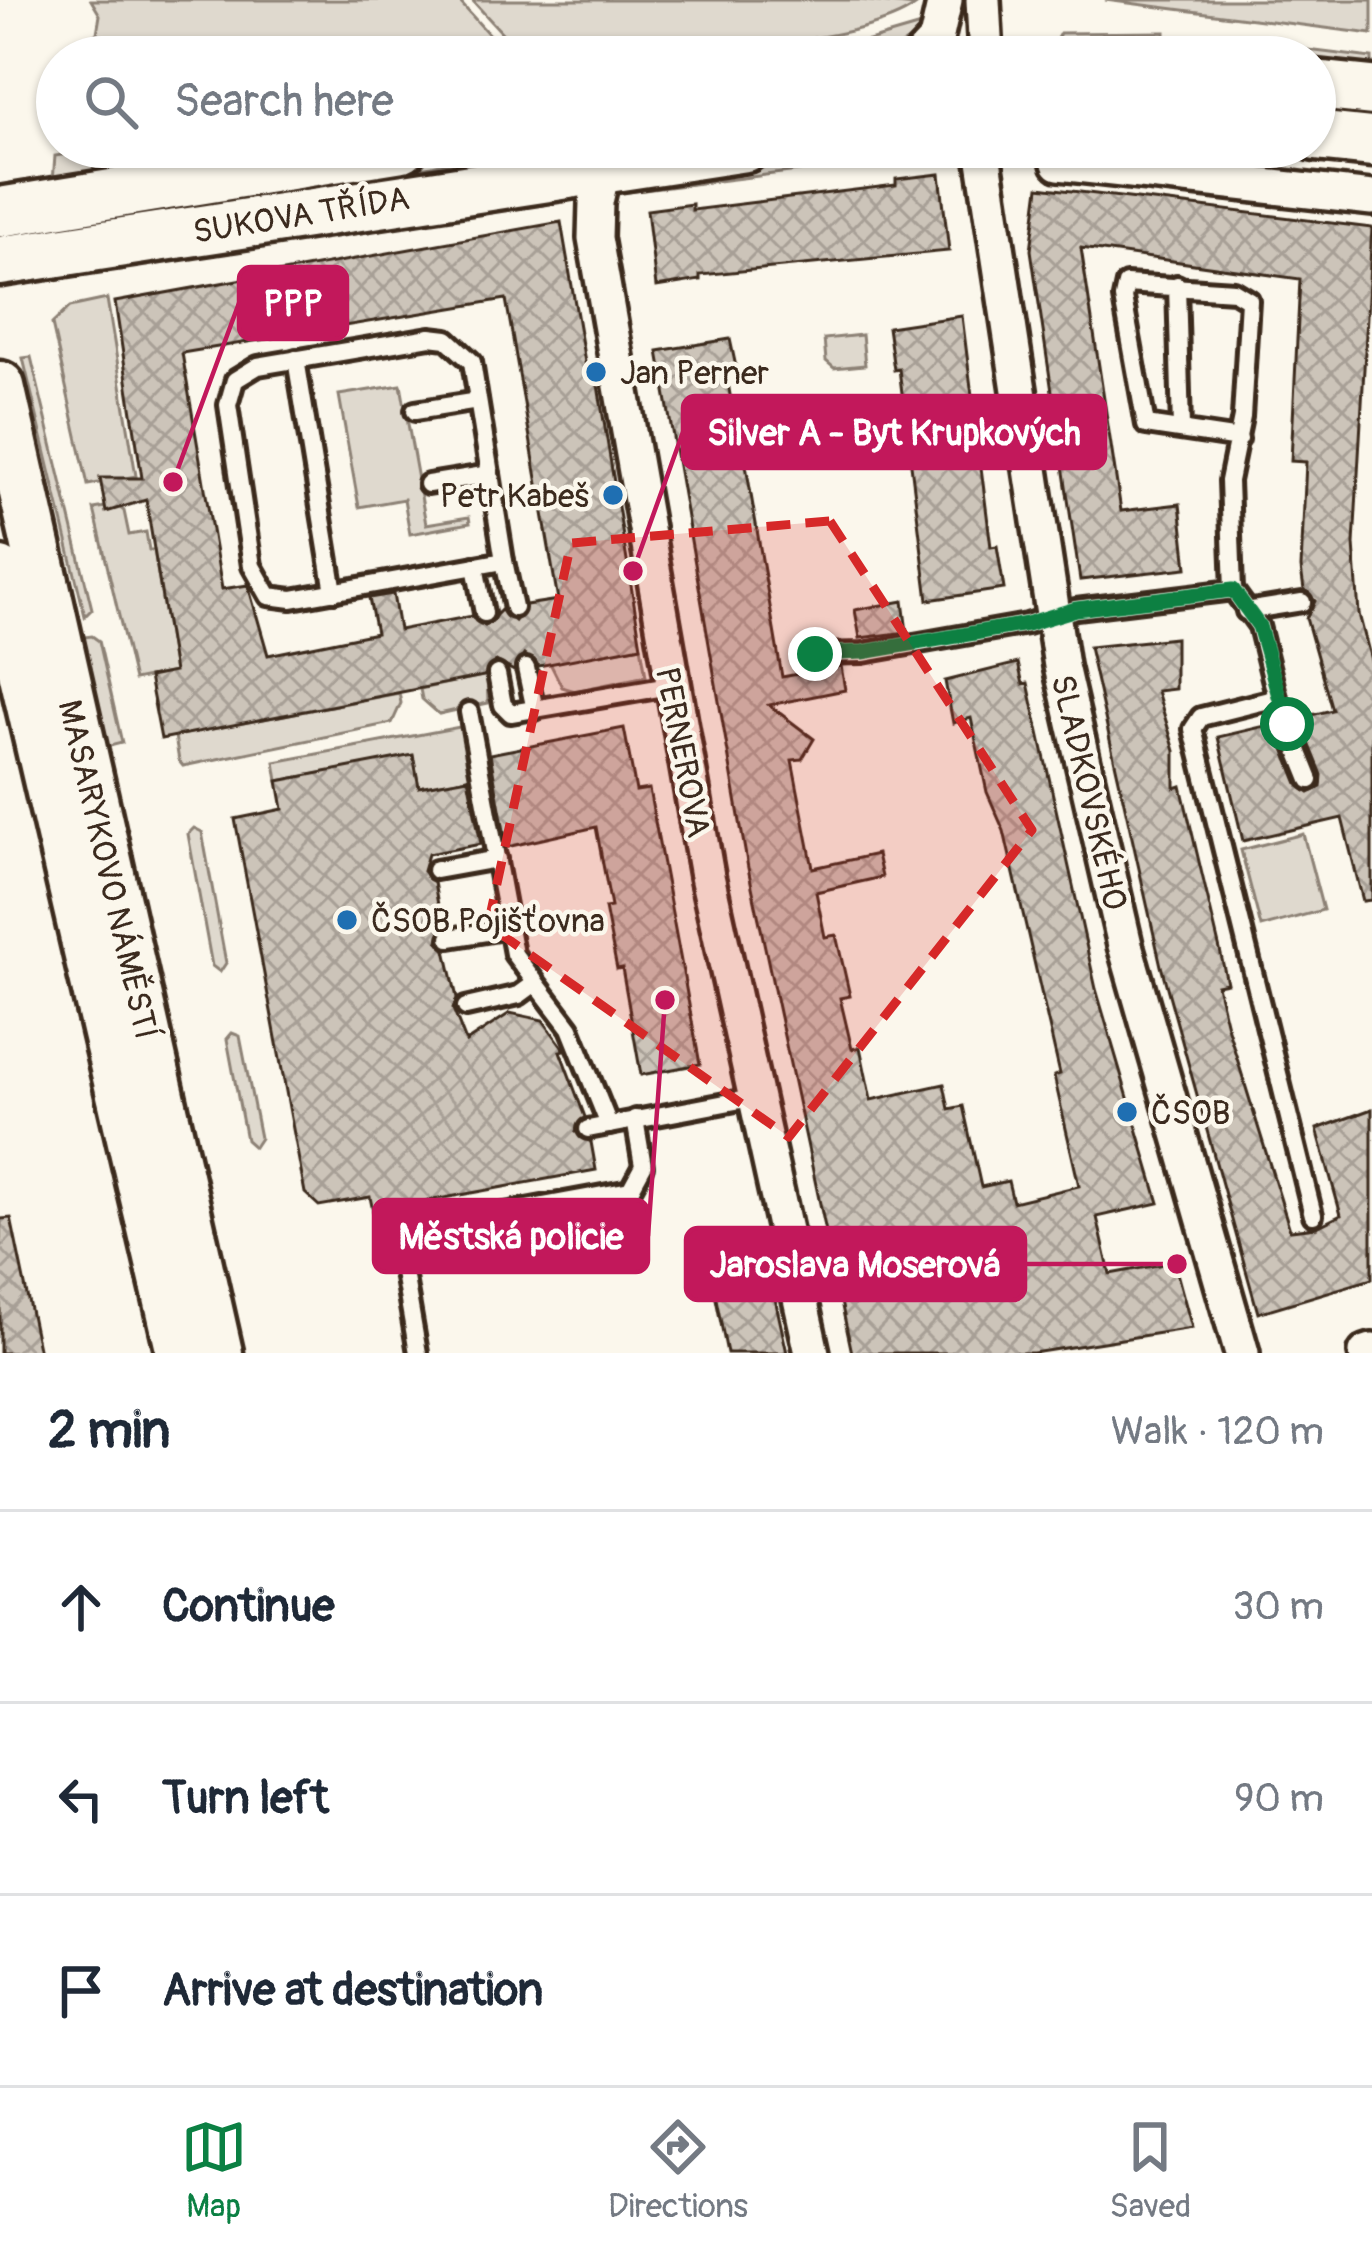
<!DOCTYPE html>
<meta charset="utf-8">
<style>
:root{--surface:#fff;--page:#f6f6f7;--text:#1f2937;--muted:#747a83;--line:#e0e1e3;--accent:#0b8043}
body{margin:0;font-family:Pangolin,sans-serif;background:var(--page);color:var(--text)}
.stop{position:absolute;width:36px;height:36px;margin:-27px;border:9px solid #0b8043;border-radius:50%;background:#fff}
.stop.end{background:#0b8043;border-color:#fff;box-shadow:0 3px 12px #0008}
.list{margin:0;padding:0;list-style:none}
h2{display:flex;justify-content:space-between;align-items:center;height:156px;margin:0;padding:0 48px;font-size:51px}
h2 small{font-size:39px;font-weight:400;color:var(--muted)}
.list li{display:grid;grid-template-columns:78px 1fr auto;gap:36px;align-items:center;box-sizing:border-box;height:192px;padding:0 48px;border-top:3px solid var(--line)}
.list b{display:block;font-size:45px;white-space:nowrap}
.list em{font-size:39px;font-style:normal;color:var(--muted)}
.icon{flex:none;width:66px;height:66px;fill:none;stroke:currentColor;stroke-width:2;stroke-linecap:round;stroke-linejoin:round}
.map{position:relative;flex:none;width:1372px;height:1353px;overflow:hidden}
.search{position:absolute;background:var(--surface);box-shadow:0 3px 9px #0004;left:36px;right:36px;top:36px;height:132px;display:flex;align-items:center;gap:30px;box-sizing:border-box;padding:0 42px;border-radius:66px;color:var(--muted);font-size:45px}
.sheet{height:732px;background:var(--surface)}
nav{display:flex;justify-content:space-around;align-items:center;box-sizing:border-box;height:168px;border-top:3px solid var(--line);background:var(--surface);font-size:33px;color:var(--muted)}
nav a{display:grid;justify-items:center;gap:6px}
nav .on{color:var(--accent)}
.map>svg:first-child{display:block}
.green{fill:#dfd9ce;stroke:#8d8276;stroke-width:3}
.building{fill:url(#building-cross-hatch);stroke:#3b2a1e;stroke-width:3;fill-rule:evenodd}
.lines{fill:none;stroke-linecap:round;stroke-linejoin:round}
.lane-casing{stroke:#3b2a1e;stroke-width:26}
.street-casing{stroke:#3b2a1e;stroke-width:42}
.secondary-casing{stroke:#3b2a1e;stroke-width:57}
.lane{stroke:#fbf7ec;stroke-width:16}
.street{stroke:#fbf7ec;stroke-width:33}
.secondary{stroke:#fbf7ec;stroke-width:48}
.route{stroke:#0b8043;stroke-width:15}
.marked{fill:#d62828;fill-opacity:0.2;stroke:#d62828;stroke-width:9;stroke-dasharray:24 15;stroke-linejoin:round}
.poi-dot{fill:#1f6fb2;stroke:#fbf7ec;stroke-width:4.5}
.labels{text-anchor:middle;stroke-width:9;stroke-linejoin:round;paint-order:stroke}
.street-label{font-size:33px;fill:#3b2a1e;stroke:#fbf7ec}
.poi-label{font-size:33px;fill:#3b2a1e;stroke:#fbf7ec;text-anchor:start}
.leader{fill:none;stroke:#c2185b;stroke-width:4.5}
.callout-dot{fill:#c2185b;stroke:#fbf7ec;stroke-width:4.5}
.callout{fill:#c2185b;stroke:#c2185b;stroke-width:4.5}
.callout-label{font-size:36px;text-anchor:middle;font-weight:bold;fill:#fff}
</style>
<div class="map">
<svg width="1372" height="1353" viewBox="0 0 1372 1353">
<defs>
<pattern id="building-cross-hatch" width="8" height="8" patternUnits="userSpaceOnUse" patternTransform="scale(3)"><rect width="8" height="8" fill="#ccc4b9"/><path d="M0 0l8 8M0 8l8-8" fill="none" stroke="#a79f96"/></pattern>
</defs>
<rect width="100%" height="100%" fill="#fbf7ec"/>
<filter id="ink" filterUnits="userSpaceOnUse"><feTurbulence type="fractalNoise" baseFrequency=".00833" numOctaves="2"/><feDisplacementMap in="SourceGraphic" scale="24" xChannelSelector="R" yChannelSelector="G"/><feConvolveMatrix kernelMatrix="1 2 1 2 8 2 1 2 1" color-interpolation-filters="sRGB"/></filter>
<g filter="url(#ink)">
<g class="green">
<path d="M91,0H458L509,57H68L97,33L100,15Z"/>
<path d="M472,0H860L915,6C853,52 608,57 524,57Z"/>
<path d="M1105,0H1372V34Z"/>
<path d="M924,25C887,77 797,57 739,57L869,41Z"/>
<path d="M1165,32V42L1112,52L1050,51L1060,33Z"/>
<path d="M1275,46L1372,58V73L1274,51Z"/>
<path d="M115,147H265L53,181L55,156Z"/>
<path d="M513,147H547L548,157L52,238L50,226L432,166Z"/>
<path d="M896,147H938V154L619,193L632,177Z"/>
<path d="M107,299L136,476L88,485L52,324L70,307Z"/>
<path d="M862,335L865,365L834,368L826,361L824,339Z"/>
<path d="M31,357L92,609L85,616L23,358Z"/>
<path d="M401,385L426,524L469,517L470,523L410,534L404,499L359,507L339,395Z"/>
<path d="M117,505L124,511L129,535L146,532L149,550H154L174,672L134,680L94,509Z"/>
<path d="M92,636L99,641L122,743L98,749L84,637Z"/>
<path d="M641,646L646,676L575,691L562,687L550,663Z"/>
<path d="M487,675L488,703L439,714L422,699L420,689Z"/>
<path d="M399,693L401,703L392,723L183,766L179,761L175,736Z"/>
<path d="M465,726L474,777L419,787L413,756L278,781L275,762Z"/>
<path d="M194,828L202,832L226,963L220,972L212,966L188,834Z"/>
<path d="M1303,834L1323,910L1261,927L1241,850Z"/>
<path d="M232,1033L240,1036L260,1138L254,1147L246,1140L227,1039Z"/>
</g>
<g class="building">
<path d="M940,174L949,251L700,275V280L656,287L647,210L692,204V210L896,185V179Z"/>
<path d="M1039,187L1372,228L1354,544L1359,614L1372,664V900L1363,901L1342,818L1243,841L1218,737L1274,724L1299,786L1309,793L1321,787L1322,775L1299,718L1332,710L1306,618L1315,601L1304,590L1301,568L1306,462L1291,461L1300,279L1081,248L1121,511L1180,504L1187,568L1080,580L1031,250Z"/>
<path d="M561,222L586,368L595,367L641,646L539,666L524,655L514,671L496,661L484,676L161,739L149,677L174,672L146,500L106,512L100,478H142L115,302ZM506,299L558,600L526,605L515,621L501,610L485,626L472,616L399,630L393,594L369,598L376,633L268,655L248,585L222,589L182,353Z"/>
<path d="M962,316L991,547L997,546L1004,589L928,600L899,369L894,370L888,327Z"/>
<path d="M730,339L739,381L728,383L736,430H740L782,677L841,666L845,690L769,705L814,739L802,759L792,760L813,868L877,854L882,877L816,892L825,937L836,935L850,996L840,998L852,1049L860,1047L871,1100L944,1084L949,1109L963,1106L981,1187L1008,1181L1013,1202L1079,1186L1054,1076L1060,1074L1004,831L987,792L971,718L953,723L945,681L1018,663L1023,684L1028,683L1096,989L1159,1203L1097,1217L1110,1274L1174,1262L1192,1328L1033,1353H852L748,868L658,351Z"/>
<path d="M903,601L907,632L860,638L855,610Z"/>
<path d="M1175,638V689L1157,691L1175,751V788L1181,786L1220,950L1227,983L1217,985L1227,1026L1290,1230L1317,1227L1341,1215L1317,1129L1372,1109V1279L1258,1313L1161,966L1089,647Z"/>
<path d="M624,728L636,791L649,789L700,1064L641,1075L622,968L617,969L611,939L605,908L611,907L596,827L507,847L490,754Z"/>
<path d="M413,755L419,787L468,778L481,844L428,854L423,871L434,882L442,928L438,941L446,950L457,998L453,1009L466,1042L510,1013L543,1020L565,1050L560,1051L585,1117L576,1132L591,1142L596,1170L373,1211L370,1197L319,1206L305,1193L235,819L283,809L278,781Z"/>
<path d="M11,1218L39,1353H0V1219Z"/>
<path d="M770,1276L787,1353H727L714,1289Z"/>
</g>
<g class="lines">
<g class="lane-casing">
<g id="lane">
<path d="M1177,285L1181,429"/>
<path d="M430,337L447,339L472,362L504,561L292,599L269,596L252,566L228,405L235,380L258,366Z"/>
<path d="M296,359L334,592"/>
<path d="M415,411L478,401"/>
<path d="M1239,439L1146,425L1123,298L1126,284L1234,291L1249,300L1242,417L1229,481L1233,590L1259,626L1277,698L1310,780"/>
<path d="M428,484L490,474"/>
<path d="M504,561L514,608"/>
<path d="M475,566L484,613"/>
<path d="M1246,611L1302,602"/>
<path d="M815,654L863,653L1027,624L1076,609L1233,590"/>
<path d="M526,668L535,710"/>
<path d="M497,674L503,705L511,713L670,686"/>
<path d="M1277,698L1201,717L1193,729L1313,1215"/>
<path d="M469,712L514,954L570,1028L609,1125"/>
<path d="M436,870L497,859"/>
<path d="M450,938L510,928"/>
<path d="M466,1007L519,995L534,984"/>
<path d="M588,1129L757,1097"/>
<path d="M418,1353L401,1255L406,1237L418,1229L630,1190L643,1166L635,1119"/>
</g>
</g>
<g class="street-casing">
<g id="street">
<path d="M983,0L986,57"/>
<path d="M920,57L936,40L945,0"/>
<path d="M982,147L1061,666L1125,945L1242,1353"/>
<path d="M607,153L596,202L595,238L707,876L812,1353"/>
<path d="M1059,163L1372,198"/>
<path d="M1366,1353L1372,1351"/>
</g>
</g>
<g class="secondary-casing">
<g id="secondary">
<path d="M1315,85L1372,91"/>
<path d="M1315,136L1372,142"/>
<path d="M0,212L402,147"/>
<path d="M0,261L745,147"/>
<path d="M0,386L218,1353"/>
<path d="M0,572L181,1353"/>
</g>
</g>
<use href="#lane" class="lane"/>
<use href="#street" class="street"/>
<use href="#secondary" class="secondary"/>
</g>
</g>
<g class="lines" filter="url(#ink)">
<path class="route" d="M815,654L863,652L1027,624L1076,609L1233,590L1259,626L1287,724"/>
</g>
<path class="marked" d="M830,521L1032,830L789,1137L488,925L571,543Z"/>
<g class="poi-dot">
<circle cx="596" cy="372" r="12"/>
<circle cx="613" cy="495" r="12"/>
<circle cx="347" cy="920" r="12"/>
<circle cx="1127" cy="1112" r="12"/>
</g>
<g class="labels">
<g class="street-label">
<text transform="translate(301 214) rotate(-9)" y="12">SUKOVA TŘÍDA</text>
<text transform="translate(684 752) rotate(79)" y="12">PERNEROVA</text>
<text transform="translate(1090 792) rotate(77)" y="12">SLADKOVSKÉHO</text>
<text transform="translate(109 869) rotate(77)" y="12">MASARYKOVO NÁMĚSTÍ</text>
</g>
<g class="poi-label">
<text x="620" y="384">Jan Perner</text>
<text x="589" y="507" text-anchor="end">Petr Kabeš</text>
<text x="371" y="932">ČSOB Pojišťovna</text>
<text x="1151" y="1124">ČSOB</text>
</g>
</g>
<path class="leader" d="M173 482L239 303M633 571L683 432M665 1000L648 1236M1177 1264L1025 1264"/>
<g class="callout-dot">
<circle cx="173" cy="482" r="12"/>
<circle cx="633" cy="571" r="12"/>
<circle cx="665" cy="1000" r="12"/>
<circle cx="1177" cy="1264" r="12"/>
</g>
<g class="callout">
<rect x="239" y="267" width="108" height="72" rx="12"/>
<rect x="683" y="396" width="422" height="72" rx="12"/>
<rect x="374" y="1200" width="274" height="72" rx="12"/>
<rect x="686" y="1228" width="339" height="72" rx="12"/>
</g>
<g class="callout-label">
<text x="293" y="316">PPP</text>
<text x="894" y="445">Silver A - Byt Krupkových</text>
<text x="511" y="1249">Městská policie</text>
<text x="855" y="1277">Jaroslava Moserová</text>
</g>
</svg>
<div class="stop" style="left:1287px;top:724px"></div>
<div class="stop end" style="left:815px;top:654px"></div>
<div class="search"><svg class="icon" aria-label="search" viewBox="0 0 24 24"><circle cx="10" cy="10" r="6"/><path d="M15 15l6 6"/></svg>Search here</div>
</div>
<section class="sheet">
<h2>2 min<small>Walk · 120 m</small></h2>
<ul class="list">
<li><svg class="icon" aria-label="ahead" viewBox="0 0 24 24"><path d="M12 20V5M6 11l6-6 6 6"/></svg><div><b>Continue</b></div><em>30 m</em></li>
<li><svg class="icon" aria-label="left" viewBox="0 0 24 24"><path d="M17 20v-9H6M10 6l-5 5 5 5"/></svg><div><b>Turn left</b></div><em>90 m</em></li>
<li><svg class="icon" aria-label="arrive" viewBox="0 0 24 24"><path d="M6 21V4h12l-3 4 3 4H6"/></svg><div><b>Arrive at destination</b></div></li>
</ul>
</section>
<nav>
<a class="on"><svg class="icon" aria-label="map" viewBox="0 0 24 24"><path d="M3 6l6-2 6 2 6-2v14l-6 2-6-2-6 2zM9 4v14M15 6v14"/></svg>Map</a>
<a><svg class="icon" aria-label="directions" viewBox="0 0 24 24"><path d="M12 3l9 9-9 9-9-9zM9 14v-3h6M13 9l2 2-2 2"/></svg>Directions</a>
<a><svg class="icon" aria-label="saved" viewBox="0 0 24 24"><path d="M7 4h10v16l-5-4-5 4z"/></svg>Saved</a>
</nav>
